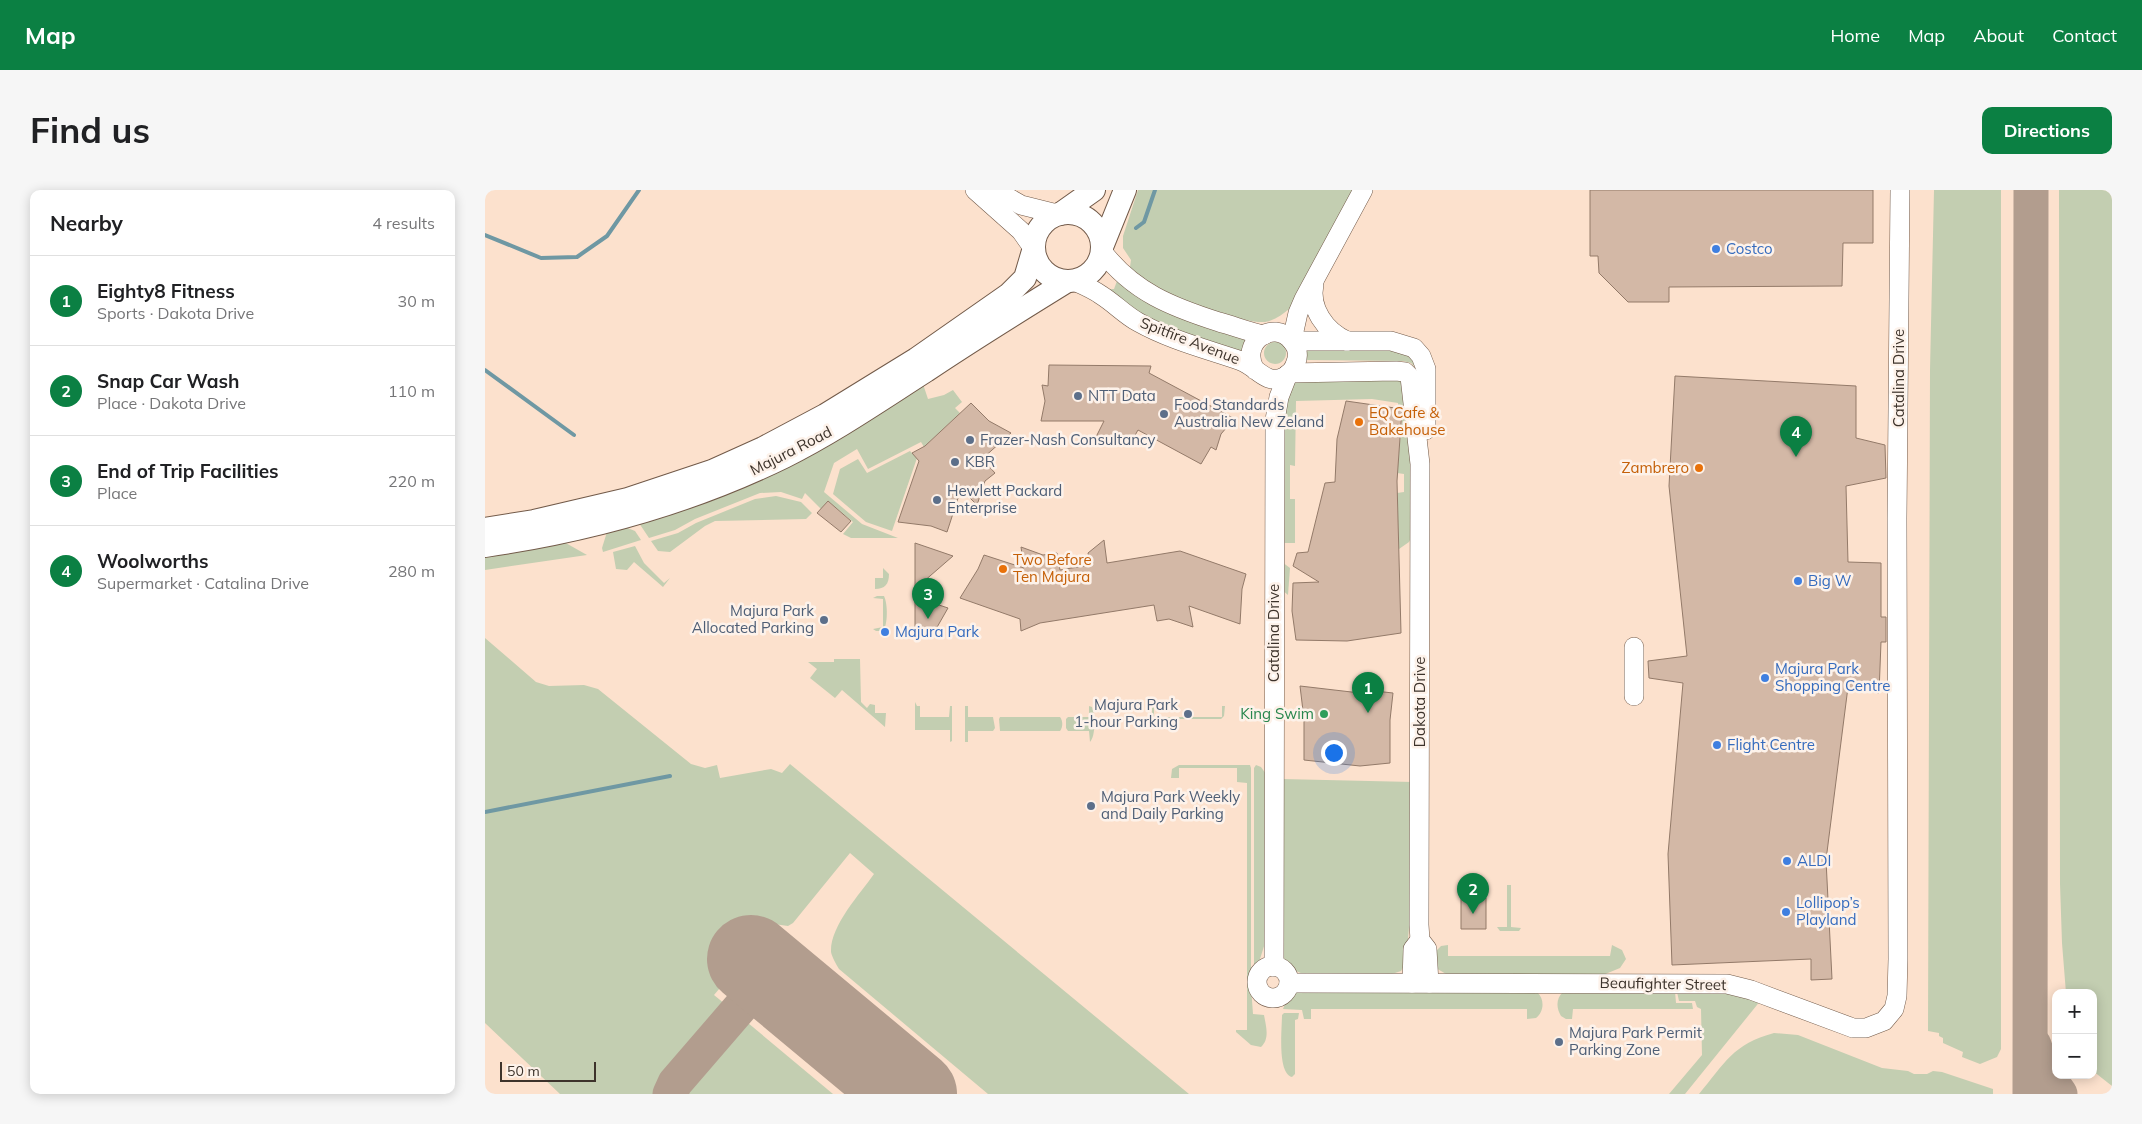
<!DOCTYPE html>
<meta charset="utf-8">
<style>
:root{--surface:#fff;--page:#f6f6f6;--text:#202124;--muted:#757577;--line:#e0e0e0;--accent:#0b8043}
body{margin:0;font-family:Mulish,sans-serif;background:var(--page);color:var(--text)}
.controls{position:absolute;right:15px;bottom:15px;display:grid;overflow:hidden;border-radius:10px;box-shadow:0 2px 12px #0003}
.controls button{width:45px;height:45px;display:grid;place-items:center;padding:0;border:0;border-bottom:1px solid var(--line);background:var(--surface);color:var(--text);font:25px sans-serif}
.scale{position:absolute;left:15px;bottom:12px;width:96px;box-sizing:border-box;padding-left:5px;border:2px solid #3d332b;border-top:0;font-size:14px;line-height:18px;white-space:nowrap;color:#3d332b;-webkit-text-stroke:4px #fdf2ea;paint-order:stroke}
.you{position:absolute;left:848px;top:562px;width:18px;height:18px;margin:-12px;border:4px solid #fff;border-radius:50%;background:#1a73e8;box-shadow:0 0 0 8px #1a73e833}
.badge{display:grid;place-items:center;width:32px;height:32px;border-radius:50%;background:var(--accent);color:#fff;font-size:16px;font-weight:700}
.pin{position:absolute;translate:-50% -41px;filter:drop-shadow(0 1px 2px #0008)}
.pin::after{content:'';position:absolute;top:26px;width:18px;height:15px;background:inherit;clip-path:polygon(0 0,100% 0,50% 100%)}
.list{margin:0;padding:0;list-style:none}
h2{display:flex;justify-content:space-between;align-items:center;height:65px;margin:0;padding:0 20px;font-size:21px}
h2 small{font-size:16px;font-weight:400;color:var(--muted)}
.list li{display:grid;grid-template-columns:32px 1fr auto;gap:15px;align-items:center;box-sizing:border-box;height:90px;padding:0 20px;border-top:1px solid var(--line)}
.list b{display:block;font-size:19px;white-space:nowrap}
.list p{margin:0;font-size:16px;white-space:nowrap;color:var(--muted)}
.list em{font-size:16px;font-style:normal;color:var(--muted)}
.map{position:relative;flex:none;width:1627px;height:904px;overflow:hidden;border-radius:10px}
header{display:flex;align-items:center;gap:30px;box-sizing:border-box;height:70px;padding:0 25px;background:var(--accent);color:#fff}
header strong{font-size:24px}
nav{display:flex;gap:28px;margin-inline-start:auto;font-size:18px}
.intro{display:flex;align-items:center;justify-content:space-between;box-sizing:border-box;height:120px;padding:0 30px}
h1{margin:0;font-size:35px}
.button{padding:12px 22px;border-radius:10px;background:var(--accent);color:#fff;font-size:18px;font-weight:700}
main{display:flex;gap:30px;padding:0 30px}
aside{flex:1;background:var(--surface);border-radius:10px;box-shadow:0 2px 12px #0003}
.map>svg:first-child{display:block}
.green{fill:#c3ceb1}
.lines{fill:none;stroke-linecap:round;stroke-linejoin:round}
.stream{stroke:#6f98a3;stroke-width:4}
.taxiway{stroke:#b29d8e;stroke-width:35}
.runway{stroke:#b29d8e;stroke-width:88}
.building{fill:#d3b8a6;stroke:#937a69}
.minor-casing{stroke:#725a49;stroke-width:20}
.major-casing{stroke:#725a49;stroke-width:24}
.minor{stroke:#fff;stroke-width:19}
.major{stroke:#fff;stroke-width:22}
.shop-dot{fill:#3f7fe0;stroke:#fdf2ea;stroke-width:2}
.service-dot{fill:#5c6f8a;stroke:#fdf2ea;stroke-width:2}
.food-dot{fill:#e8710a;stroke:#fdf2ea;stroke-width:2}
.leisure-dot{fill:#2e9e5b;stroke:#fdf2ea;stroke-width:2}
.labels{text-anchor:middle;stroke-width:5;stroke-linejoin:round;paint-order:stroke}
.shop-label{font-size:15px;fill:#366cbe;stroke:#fdf2ea;text-anchor:start}
.street-label{font-size:15px;fill:#3d332b;stroke:#fdf2ea}
.service-label{font-size:15px;fill:#4e5e75;stroke:#fdf2ea;text-anchor:start}
.food-label{font-size:15px;fill:#c56008;stroke:#fdf2ea;text-anchor:start}
.leisure-label{font-size:15px;fill:#27864d;stroke:#fdf2ea;text-anchor:end}
</style>
<header>
<strong>Map</strong>
<nav><a>Home</a><a>Map</a><a>About</a><a>Contact</a></nav>
</header>
<div class="intro"><h1>Find us</h1><a class="button">Directions</a></div>
<main>
<aside>
<h2>Nearby<small>4 results</small></h2>
<ul class="list">
<li><span class="badge">1</span><div><b>Eighty8 Fitness</b><p>Sports · Dakota Drive</p></div><em>30 m</em></li>
<li><span class="badge">2</span><div><b>Snap Car Wash</b><p>Place · Dakota Drive</p></div><em>110 m</em></li>
<li><span class="badge">3</span><div><b>End of Trip Facilities</b><p>Place</p></div><em>220 m</em></li>
<li><span class="badge">4</span><div><b>Woolworths</b><p>Supermarket · Catalina Drive</p></div><em>280 m</em></li>
</ul>
</aside>
<div class="map">
<svg width="1627" height="904" viewBox="0 0 1627 904">
<rect width="100%" height="100%" fill="#fce1cd"/>
<g class="green">
<path d="M653,0H868L804,119C797,125 790,130 780,132C761,134 694,111 676,100C665,94 655,86 645,77L646,70L638,58V46Z"/>
<path d="M1449,0H1516V859L1512,867L1495,874L1477,867L1478,862L1458,853V848L1454,846V843L1443,841L1445,180Z"/>
<path d="M1574,0H1627V896L1608,881V803H1581L1577,753L1575,694Z"/>
<path d="M632,91L761,150L757,162L697,144L660,128L623,102L626,99H629Z"/>
<circle cx="790" cy="163" r="11"/>
<path d="M902,157C916,161 927,164 932,179L926,173L918,171L821,170V158Z"/>
<path d="M809,190H916L927,249L928,344L924,352L914,359L912,303L919,302V284L912,283L918,220L913,218V213L887,209L811,211L810,276L805,275V309H810V353H797V214Z"/>
<path d="M438,194L443,209L459,205L468,200L477,212L470,218L475,223L439,257L436,252L383,279L372,259L349,273L339,302L377,334L413,348H366L358,344L368,332L343,311L336,319L320,303L317,309L296,302L275,303L210,329L190,340L164,348L154,333Z"/>
<path d="M425,261L432,268L407,341L381,332L348,304L355,279L373,269L382,283Z"/>
<path d="M291,306L316,312L327,323L321,329L230,331L220,336L185,362L173,361L166,351L193,343L211,333L270,309Z"/>
<path d="M140,337L150,341L156,350L118,362L117,358L122,342Z"/>
<path d="M79,352L102,365L0,380V366Z"/>
<path d="M150,356L159,373L179,393L185,388L178,397L149,372L142,380L131,379L128,362Z"/>
<path d="M797,372L805,378L803,405L797,400Z"/>
<path d="M398,378L404,384C404,394 400,399 390,399V388H398Z"/>
<path d="M392,406H399C403,414 403,435 398,441H391L388,439L398,437V409L388,408Z"/>
<path d="M0,448L51,492L64,496L99,495L113,499L206,574L220,578L232,575L235,588L286,579L297,583L305,574L704,904H503L354,779C351,774 347,767 346,762C345,736 375,704 389,684L365,663L308,733L303,736L289,734L229,805L246,819L184,891L178,904H75L0,833Z"/>
<path d="M349,469H375L376,512L382,518L385,514L390,515V523H401L400,537L357,500L350,508L325,488L332,479L323,472H349Z"/>
<path d="M430,512L432,516H435V527H464L465,516H467V551L465,552V540H430Z"/>
<path d="M480,516H483V527H508L510,538L508,541H483V552H480Z"/>
<path d="M604,516L607,517C610,525 611,546 605,552L604,541H583L581,538V529L583,527H604Z"/>
<path d="M667,516H669V527H737V516H740L739,526L736,529H670L667,526Z"/>
<path d="M515,527H575C578,531 578,537 575,541H515L514,529Z"/>
<path d="M694,575H765L766,578V797L768,824L779,825C781,836 785,849 776,857L766,855L751,842V840H762V593L752,592V578H694V588H686L687,579Z"/>
<path d="M771,575L776,577L781,584L780,753L769,788V578Z"/>
<path d="M797,589L928,592L927,701L921,773L916,781L907,784H819C808,781 801,776 798,765Z"/>
<path d="M1022,695H1026V737L1036,738L1034,741H1015L1012,737H1022Z"/>
<path d="M963,755V766H1125L1127,755L1137,760L1141,769L1135,778L1118,785L961,784L951,778L950,762L956,756Z"/>
<path d="M1243,800L1276,810L1200,904H1184L1217,865L1216,819L1212,817L1210,811H1194L1192,802Z"/>
<path d="M1190,801L1191,813H1207L1208,819H1088L1087,829H1081L1076,826C1071,818 1071,808 1078,802Z"/>
<path d="M810,802H1052C1060,809 1059,822 1051,828L1042,829V819H826V829H819L817,820L798,819L802,809Z"/>
<path d="M799,823H814L813,829L810,830V884L807,887C792,883 797,839 797,825Z"/>
<path d="M257,828L348,904H194L204,890Z"/>
<path d="M1289,843L1313,845L1397,878L1423,881L1429,884H1442L1448,881L1457,882L1508,899V904H1214C1240,873 1248,854 1289,843Z"/>
</g>
<g class="lines">
<g class="stream">
<path d="M651,38L659,32L670,0"/>
<path d="M0,45L56,68L92,67L122,46L154,0"/>
<path d="M0,180L89,245"/>
<path d="M0,622L185,586"/>
</g>
<g class="taxiway">
<path d="M1549,855L1557,878L1575,904"/>
<path d="M185,904L190,893L284,784"/>
<path d="M1545,904L1546,0"/>
</g>
<path class="runway" d="M266,769L428,904"/>
</g>
<g class="building">
<path d="M1105,0H1388V53H1358L1357,96L1184,97V112H1143L1114,83L1113,66H1105Z"/>
<path d="M564,175L666,176L664,183L748,228V230L736,244L731,260L726,257L716,274L653,240L644,256L634,251H609L619,231H556L560,211L557,195L563,196Z"/>
<path d="M1190,186L1371,196V248L1400,255L1401,288L1361,296L1363,372L1396,373V427H1401V452H1396L1394,503L1363,497L1341,670L1347,789L1326,790V769L1187,775L1183,664L1198,493L1164,488L1163,471L1202,466L1184,296Z"/>
<path d="M861,211L917,219L912,291L916,443L862,451L811,450L807,421L808,393L834,392L808,376L812,363L823,362L840,293L850,292L852,249Z"/>
<path d="M486,213L504,231L526,243L497,269L510,283L500,291L492,315L476,299L462,342L446,336L413,332L434,271L427,263L440,256Z"/>
<path d="M343,311L366,331L356,342L332,323Z"/>
<path d="M619,350L622,373L695,361L761,384L757,399L755,434L704,416L708,437L684,429L672,431L669,415L555,433L536,441L535,429L475,408L493,379L499,365L539,378L536,357L558,365L572,363L575,380L605,375L603,363Z"/>
<path d="M430,353L468,366L430,399Z"/>
<path d="M430,407L463,418L447,446L430,440Z"/>
<path d="M815,496L875,503L890,501L908,503L905,530V573L875,576L819,570V529Z"/>
<path d="M979,702H999V708H1001V739H976V708H979Z"/>
</g>
<g class="lines">
<g class="minor-casing">
<g id="minor">
<path d="M490,0L536,41L548,58"/>
<path d="M510,0L536,15L572,24"/>
<path d="M617,61C648,102 687,117 734,132C749,136 764,142 779,145"/>
<path d="M589,91C598,95 608,99 616,105C629,113 640,125 653,132C685,150 721,159 756,171C771,176 781,196 799,187C805,184 809,179 811,172C814,165 812,157 807,151C788,128 754,153 770,180"/>
<path d="M829,94C824,118 840,141 862,151"/>
<path d="M807,150L813,123L819,109L878,0"/>
<path d="M807,151H906L929,158L936,166L941,179V240"/>
<path d="M805,183L911,181L920,182L925,187L935,274L934,735L935,750L942,759L944,793"/>
<path d="M1149,457V506"/>
<circle cx="788" cy="792" r="16"/>
<path d="M789,777L790,230L794,207L803,184"/>
<path d="M804,793L1242,794L1266,800L1368,838H1381L1399,831L1409,819L1412,806L1413,769L1412,329L1415,0"/>
<path d="M927,793L928,759L935,750"/>
</g>
</g>
<g class="major-casing">
<g id="major">
<circle cx="583" cy="57" r="34"/>
<path d="M575,24L609,0"/>
<path d="M617,57L640,0"/>
<path d="M0,339L49,331L143,309L227,281L278,258L340,225L431,169L524,104L540,88L548,61"/>
<path d="M0,356C103,341 205,313 299,267C349,242 394,211 441,181C487,150 534,121 581,92"/>
</g>
</g>
<use href="#minor" class="minor"/>
<use href="#major" class="major"/>
</g>
<g class="shop-dot">
<circle cx="1231" cy="59" r="5"/>
<circle cx="1313" cy="391" r="5"/>
<circle cx="400" cy="442" r="5"/>
<circle cx="1280" cy="488" r="5"/>
<circle cx="1232" cy="555" r="5"/>
<circle cx="1302" cy="671" r="5"/>
<circle cx="1301" cy="722" r="5"/>
</g>
<g class="service-dot">
<circle cx="593" cy="206" r="5"/>
<circle cx="679" cy="224" r="5"/>
<circle cx="485" cy="250" r="5"/>
<circle cx="470" cy="272" r="5"/>
<circle cx="452" cy="310" r="5"/>
<circle cx="339" cy="430" r="5"/>
<circle cx="703" cy="524" r="5"/>
<circle cx="606" cy="616" r="5"/>
<circle cx="1074" cy="852" r="5"/>
</g>
<g class="food-dot">
<circle cx="874" cy="232" r="5"/>
<circle cx="1214" cy="278" r="5"/>
<circle cx="518" cy="379" r="5"/>
</g>
<circle class="leisure-dot" cx="839" cy="524" r="5"/>
<g class="labels">
<g class="shop-label">
<text x="1241" y="64">Costco</text>
<text x="1323" y="396">Big W</text>
<text x="410" y="447">Majura Park</text>
<text x="1290" y="484">Majura Park<tspan x="1290" dy="17">Shopping Centre</tspan></text>
<text x="1242" y="560">Flight Centre</text>
<text x="1312" y="676">ALDI</text>
<text x="1311" y="718">Lollipop’s<tspan x="1311" dy="17">Playland</tspan></text>
</g>
<g class="street-label">
<text transform="translate(705 151) rotate(21)" y="5">Spitfire Avenue</text>
<text transform="translate(1414 188) rotate(-90)" y="5">Catalina Drive</text>
<text transform="translate(306 261) rotate(-27)" y="5">Majura Road</text>
<text transform="translate(789 443) rotate(-90)" y="5">Catalina Drive</text>
<text transform="translate(935 512) rotate(-90)" y="5">Dakota Drive</text>
<text transform="translate(1178 794) rotate(1)" y="5">Beaufighter Street</text>
</g>
<g class="service-label">
<text x="603" y="211">NTT Data</text>
<text x="689" y="220">Food Standards<tspan x="689" dy="17">Australia New Zeland</tspan></text>
<text x="495" y="255">Frazer-Nash Consultancy</text>
<text x="480" y="277">KBR</text>
<text x="462" y="306">Hewlett Packard<tspan x="462" dy="17">Enterprise</tspan></text>
<text x="329" y="426" text-anchor="end">Majura Park<tspan x="329" dy="17">Allocated Parking</tspan></text>
<text x="693" y="520" text-anchor="end">Majura Park<tspan x="693" dy="17">1-hour Parking</tspan></text>
<text x="616" y="612">Majura Park Weekly<tspan x="616" dy="17">and Daily Parking</tspan></text>
<text x="1084" y="848">Majura Park Permit<tspan x="1084" dy="17">Parking Zone</tspan></text>
</g>
<g class="food-label">
<text x="884" y="228">EQ Cafe &amp;<tspan x="884" dy="17">Bakehouse</tspan></text>
<text x="1204" y="283" text-anchor="end">Zambrero</text>
<text x="528" y="375">Two Before<tspan x="528" dy="17">Ten Majura</tspan></text>
</g>
<g class="leisure-label">
<text x="829" y="529">King Swim</text>
</g>
</g>
</svg>
<div class="controls">
<button>+</button>
<button>−</button>
</div>
<div class="scale">50 m</div>
<div class="you"></div>
<div class="pin badge" style="left:883px;top:523px">1</div>
<div class="pin badge" style="left:988px;top:724px">2</div>
<div class="pin badge" style="left:443px;top:429px">3</div>
<div class="pin badge" style="left:1311px;top:267px">4</div>
</div>
</main>
